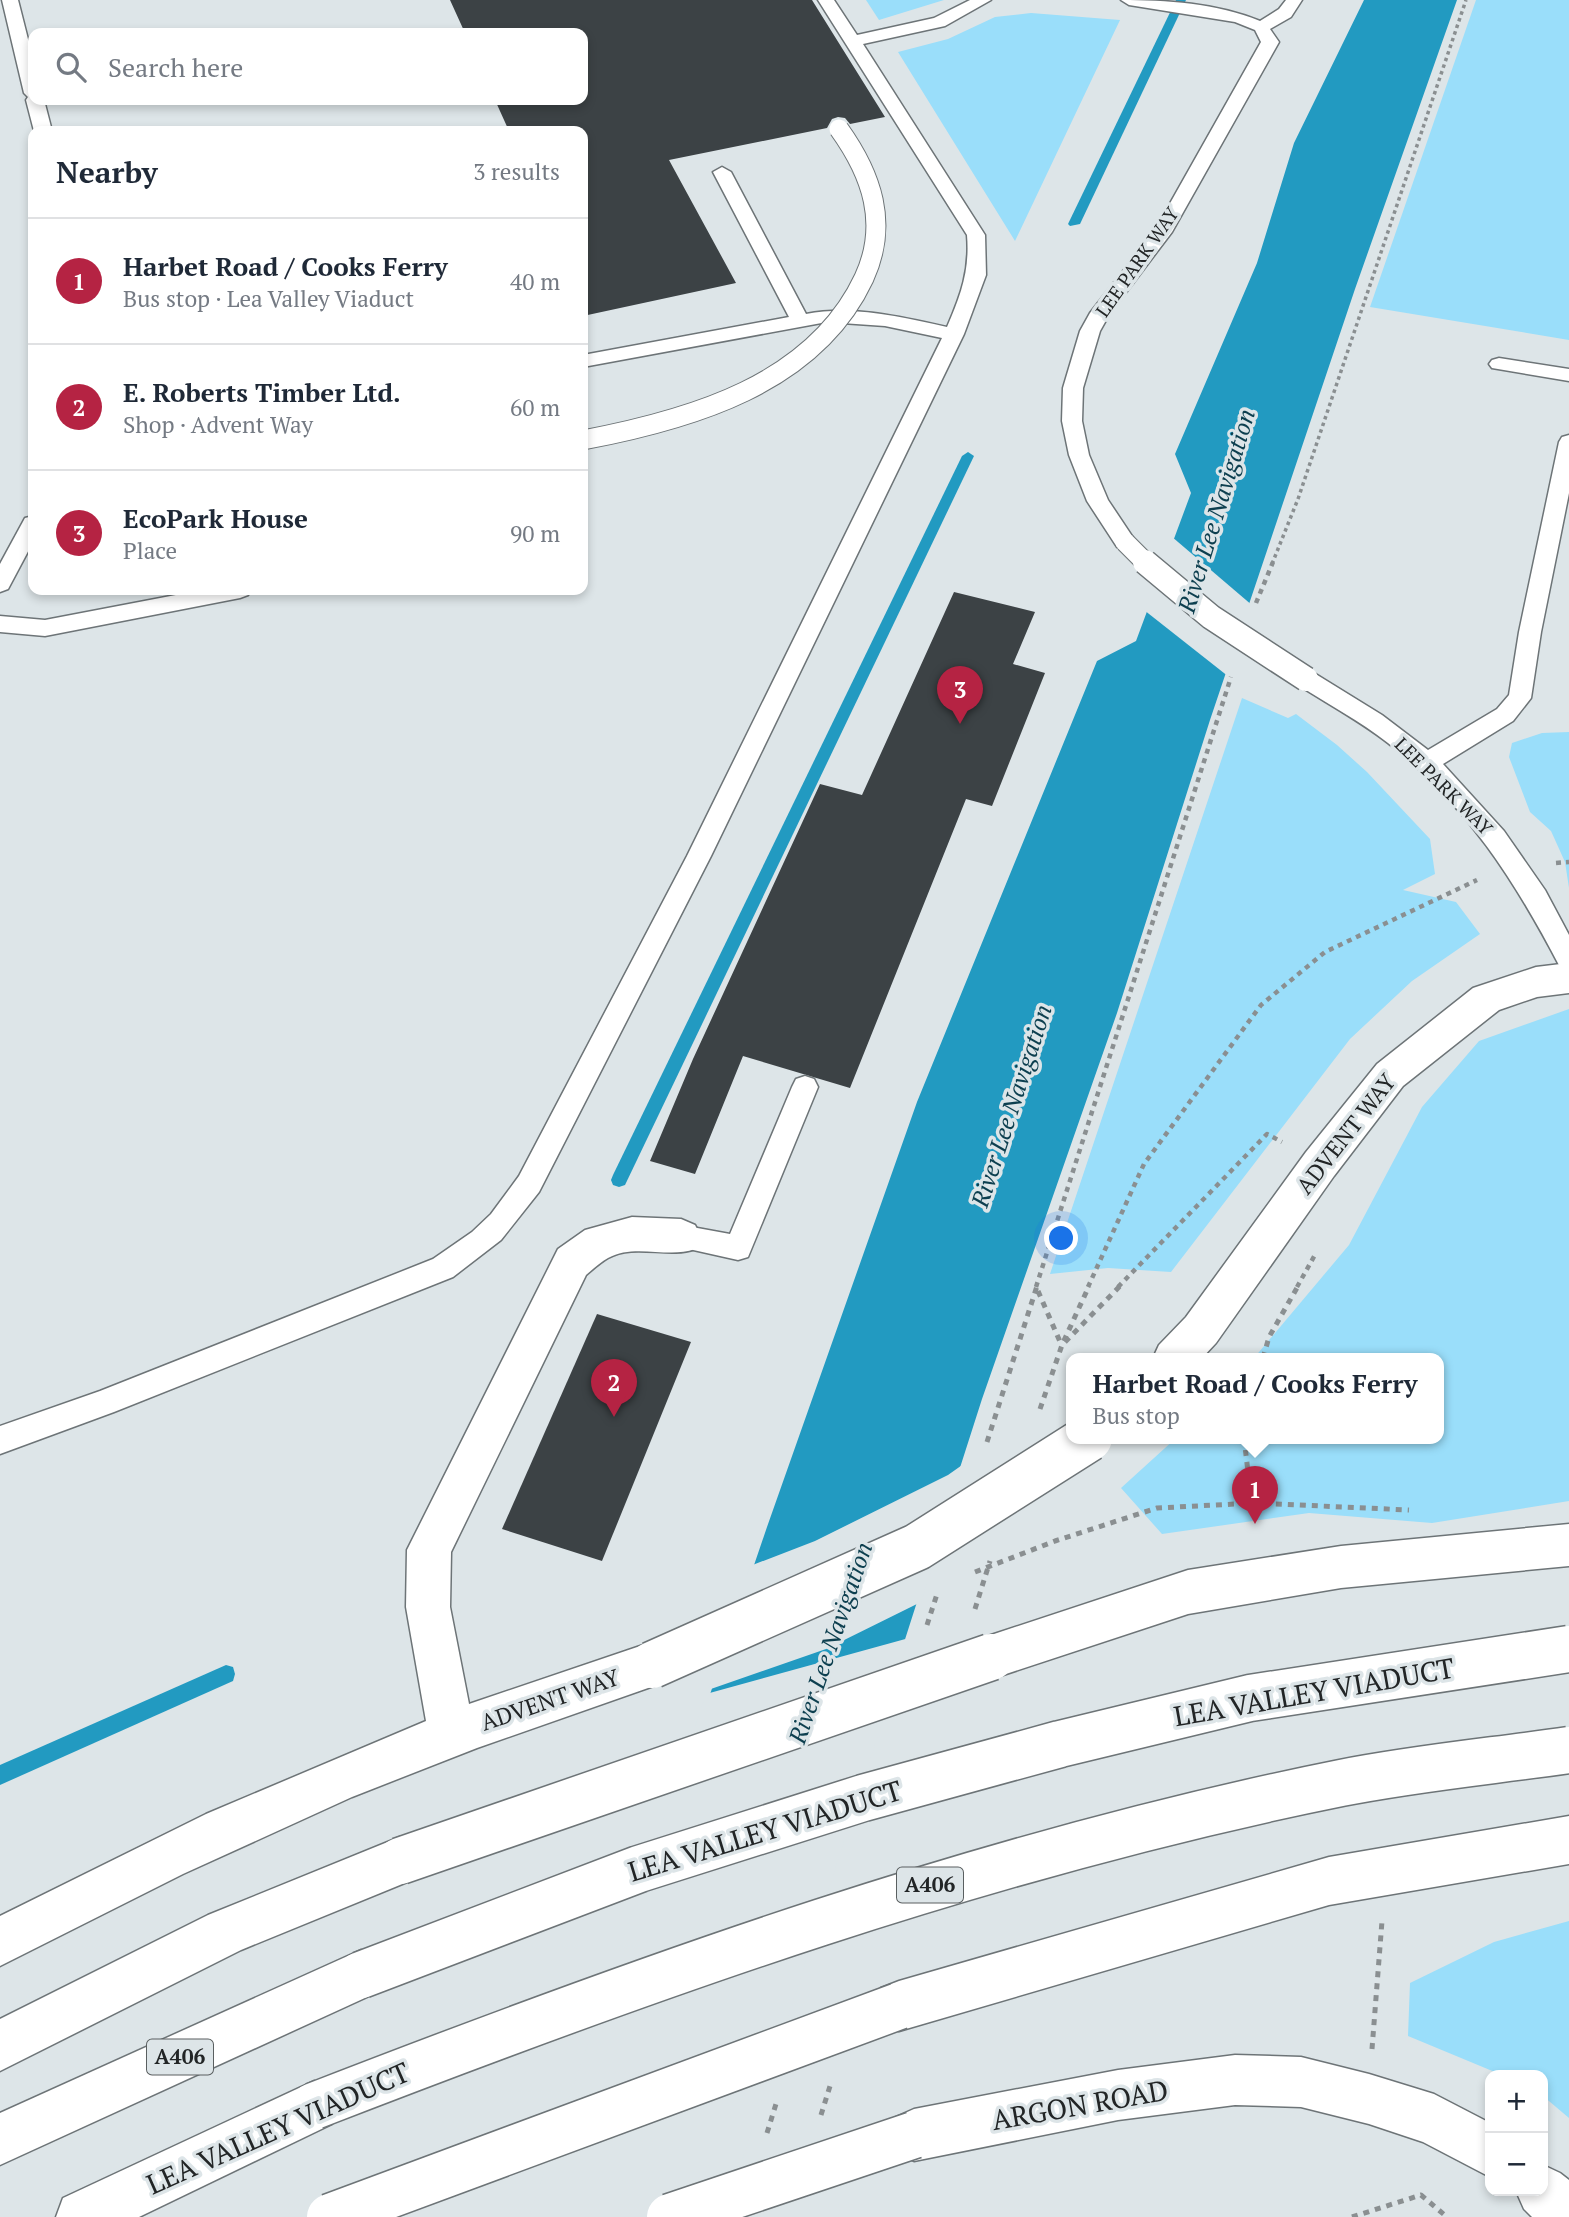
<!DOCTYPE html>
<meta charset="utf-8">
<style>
:root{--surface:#fff;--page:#f6f6f7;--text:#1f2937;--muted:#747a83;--line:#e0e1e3;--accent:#b52343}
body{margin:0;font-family:"PT Serif",serif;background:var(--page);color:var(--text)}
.controls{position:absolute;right:21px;bottom:21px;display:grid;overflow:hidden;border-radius:14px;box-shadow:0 4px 10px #0003}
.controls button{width:63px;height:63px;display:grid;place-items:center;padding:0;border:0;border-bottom:2px solid var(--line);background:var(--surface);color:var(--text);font:35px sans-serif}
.you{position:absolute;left:1062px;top:1239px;width:24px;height:24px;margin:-18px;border:5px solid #fff;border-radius:50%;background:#1a73e8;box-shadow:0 0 0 10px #1a73e833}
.badge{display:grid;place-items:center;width:46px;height:46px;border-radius:50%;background:var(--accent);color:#fff;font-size:23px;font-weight:700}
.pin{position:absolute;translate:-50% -58px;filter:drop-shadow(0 2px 4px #0008)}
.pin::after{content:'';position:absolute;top:37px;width:24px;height:21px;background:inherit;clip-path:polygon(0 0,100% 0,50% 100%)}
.popup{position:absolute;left:1066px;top:1353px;width:378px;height:91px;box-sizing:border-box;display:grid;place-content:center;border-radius:14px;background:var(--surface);filter:drop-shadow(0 2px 5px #0005);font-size:23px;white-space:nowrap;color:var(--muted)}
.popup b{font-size:26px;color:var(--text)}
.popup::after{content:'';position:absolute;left:50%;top:100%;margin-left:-14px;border:14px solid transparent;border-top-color:var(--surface)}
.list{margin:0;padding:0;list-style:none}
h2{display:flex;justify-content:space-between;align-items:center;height:91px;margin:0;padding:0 28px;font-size:30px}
h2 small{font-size:23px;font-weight:400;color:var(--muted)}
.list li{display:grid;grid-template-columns:46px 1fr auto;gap:21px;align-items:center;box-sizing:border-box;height:126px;padding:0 28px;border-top:2px solid var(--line)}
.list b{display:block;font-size:26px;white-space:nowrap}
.list p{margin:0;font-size:23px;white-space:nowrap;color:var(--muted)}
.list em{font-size:23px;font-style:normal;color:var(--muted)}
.icon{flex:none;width:38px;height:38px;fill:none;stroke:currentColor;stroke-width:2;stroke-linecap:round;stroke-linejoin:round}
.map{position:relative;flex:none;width:1569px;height:2217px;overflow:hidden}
.search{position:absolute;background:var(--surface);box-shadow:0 4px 10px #0003;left:28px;top:28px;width:560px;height:77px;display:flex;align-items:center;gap:18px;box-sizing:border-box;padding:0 24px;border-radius:14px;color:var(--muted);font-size:26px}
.panel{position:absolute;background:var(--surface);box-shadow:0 4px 10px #0003;left:28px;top:126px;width:560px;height:469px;border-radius:14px}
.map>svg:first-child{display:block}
.green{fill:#9adefa}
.water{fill:#229ac1}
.pier{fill:#dde5e8}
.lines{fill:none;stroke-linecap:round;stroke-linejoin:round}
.stream{fill:#229ac1;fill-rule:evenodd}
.building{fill:#3c4245}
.lane-casing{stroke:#6d7477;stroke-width:3}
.street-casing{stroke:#6d7477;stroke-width:3}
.highway-casing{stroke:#6d7477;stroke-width:3}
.path-far2{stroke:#8a8f91;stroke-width:3.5;stroke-dasharray:3.5 3.5;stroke-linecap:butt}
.path-far1{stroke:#8a8f91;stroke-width:4.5;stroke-dasharray:5 5;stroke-linecap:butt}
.path{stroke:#8a8f91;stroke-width:5;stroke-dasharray:6 6;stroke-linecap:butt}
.lane{fill:#fff;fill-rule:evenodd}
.street{fill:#fff;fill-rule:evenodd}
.highway{fill:#fff;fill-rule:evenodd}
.lane-bridge-far1-casing{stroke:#6d7477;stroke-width:21;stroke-linecap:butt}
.lane-bridge-casing{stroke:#6d7477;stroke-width:27;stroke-linecap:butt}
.street-bridge-casing{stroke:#6d7477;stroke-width:49;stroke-linecap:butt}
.highway-bridge-casing{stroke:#6d7477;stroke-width:49;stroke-linecap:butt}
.lane-bridge-far1{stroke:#fff;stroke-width:19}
.lane-bridge{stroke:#fff;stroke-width:24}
.street-bridge{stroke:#fff;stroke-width:46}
.highway-bridge{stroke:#fff;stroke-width:46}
.labels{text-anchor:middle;stroke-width:7;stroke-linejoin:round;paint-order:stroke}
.far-street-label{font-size:19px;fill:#222526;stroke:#dde5e8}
.shield{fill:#dde5e8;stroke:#5a5f60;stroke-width:2}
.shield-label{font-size:21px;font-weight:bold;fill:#222526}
.street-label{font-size:23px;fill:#222526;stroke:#dde5e8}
.water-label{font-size:24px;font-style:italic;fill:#0d3f4f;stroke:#dde5e8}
.near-street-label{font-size:28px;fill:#222526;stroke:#dde5e8}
</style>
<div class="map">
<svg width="1569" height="2217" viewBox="0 0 1569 2217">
<rect width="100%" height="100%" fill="#dde5e8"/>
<g class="green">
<path d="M866,0H944L879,20Z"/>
<path d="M1476,0H1569V340L1370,307Z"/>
<path d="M1031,13L1120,20L1015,241L898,52L948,39L995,17Z"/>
<path d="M1242,698L1288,718L1296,714L1337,745L1367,772L1430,839L1435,874L1403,890L1456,902L1480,934L1412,981L1350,1039L1171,1272L1108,1268L1050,1274Z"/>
<path d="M1569,732V888L1565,862L1551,831L1530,812L1509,757L1512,743L1542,733Z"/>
<path d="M1569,1009V1501L1432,1523L1309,1513L1162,1534L1121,1488L1176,1438H1439V1358H1254L1349,1245L1422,1107L1479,1041Z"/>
<path d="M1569,1921V2118L1543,2096V2075H1502L1408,2036L1410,1983L1494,1942Z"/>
</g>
<path class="water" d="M1364,0H1457L1355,289L1210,720L1117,1013L982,1399L720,2217H532L767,1527L917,1102L1097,661L1136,641L1191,493L1175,454L1257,263L1294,143Z"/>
<g class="pier">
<path d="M1171,536L1253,606L1229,677L1144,610Z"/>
<path d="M965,1463L921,1602L826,1649L708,1690L750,1566L815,1541L948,1475Z"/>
<path d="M909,1638L724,2217H529L706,1694Z"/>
</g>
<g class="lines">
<g class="stream">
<path d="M1176,0H1186L1080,224L1070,226L1068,224Z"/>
<path d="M968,452L974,456L625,1185L619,1187L613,1185L611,1180L613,1175L962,456Z"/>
<path d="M226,1665L233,1667L235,1674L233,1681L0,1785V1765Z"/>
</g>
</g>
<g class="building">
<path d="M450,0H812L885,117L850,124L845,118L838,117L832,119L827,128L669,160L736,283L583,316V131H509L495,100H583V33H465Z"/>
<path d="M954,592L1035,612L1013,664L1045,673L992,806L966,799L850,1088L743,1056L695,1174L650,1161L693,1059L820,784L862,795Z"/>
<path d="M597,1314L691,1342L602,1561L502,1529Z"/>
</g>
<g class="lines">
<g class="lane-casing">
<g id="lane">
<path d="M2,0H18L33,59V100H44L52,131H34L26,100L28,97L24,93Z"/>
<path d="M818,0H834L857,35L934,18L970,0H991L945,26L863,44L985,235L986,275L964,334L711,856L539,1192L501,1240L453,1277L114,1412L0,1454V1426L100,1391L433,1259L472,1232L491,1214L519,1176L687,856L942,338L885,326L827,322L583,367V355L789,317L713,172L722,167L731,172L806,314C853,305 901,317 947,327C961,295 970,270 967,235Z"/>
<path d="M1121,0C1166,0 1217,3 1260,21L1279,9L1286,0H1302L1291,17L1270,29L1279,42L1172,232L1109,315L1100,331L1083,388L1082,421L1089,455L1108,500L1136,542L1133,547L1125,549L1117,547L1087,501L1069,455L1062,421L1063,388L1080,331L1090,313L1155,230L1261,42L1255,30L1235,22L1129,5Z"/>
<path d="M1499,358L1569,369V381L1492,368L1489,364L1492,360Z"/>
<path d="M1569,435V493L1541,632L1531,698L1513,721L1443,764L1504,831L1545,890L1569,935V970L1560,967C1514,879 1467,806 1388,743C1360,721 1328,704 1298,685L1295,679L1298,673L1306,671L1314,673L1382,715L1428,750L1497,709L1509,695L1519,632L1559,442L1562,437Z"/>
<path d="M33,516V542L8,589L0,592V564L25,518Z"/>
<path d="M202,590H251L248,595L240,598L45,636L0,632V616L45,620Z"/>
<path d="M805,1076L814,1079L818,1087L748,1257L738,1260L671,1245L667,1237L671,1229L681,1225L730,1234L792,1087L796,1079Z"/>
</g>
</g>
<g class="street-casing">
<g id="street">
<path d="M1569,963V993L1537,997L1499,1010L1403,1086L1334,1176L1216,1343L1202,1358H1153L1159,1345L1186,1317L1306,1152L1377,1064L1473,988L1536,967Z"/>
<path d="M632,1217L681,1219L695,1225L701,1237L695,1249C668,1259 635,1243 608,1258C601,1262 593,1269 586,1275L451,1552L450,1607L469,1704L652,1642L668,1649L675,1665L668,1681L477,1748L352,1797L183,1874L0,1966V1916L206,1814L426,1721L406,1607L407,1550L558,1249L585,1230Z"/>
<path d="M1235,2055L1301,2057L1369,2074L1434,2094L1490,2123V2177L1423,2142L1369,2124L1301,2107L1235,2105L1118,2120L914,2161L896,2153L888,2135L896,2117L914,2109L1118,2070Z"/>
<path d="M1543,2165L1560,2173L1569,2180V2217H1532L1524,2209L1516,2191H1543Z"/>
</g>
</g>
<g class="highway-casing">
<g id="highway">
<path d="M1569,1524V1566L1341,1588L1188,1614L991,1679L975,1673L968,1657L975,1641L991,1635L1188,1570L1341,1546Z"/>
<path d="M1569,1816V1864L1329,1905L899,2031L881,2024L874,2006L881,1988L899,1981L1329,1857Z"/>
<path d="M400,1837L417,1844L424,1861L417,1878L241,1950L0,2071V2019L208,1915Z"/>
<path d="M361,1950L378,1958L386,1975L378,1992L0,2165V2113Z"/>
<path d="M314,2081L332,2088L339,2106L332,2124L139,2217H56L63,2198Z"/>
</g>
</g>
<path class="path-far2" d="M1272,564L1298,499L1466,0"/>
<g class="path-far1">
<path d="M1256,603L1273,562"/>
<path d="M1556,863L1569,862"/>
<path d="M1036,1287L1231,677"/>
<path d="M1088,1287L1144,1164L1261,1005L1325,952L1477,880"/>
<path d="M1118,1287L1267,1134L1282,1142"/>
<path d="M1297,1287L1316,1253"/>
</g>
<g class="path">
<path d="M1038,1291L1061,1344"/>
<path d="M1065,1342L1120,1286"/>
<path d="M1263,1358L1269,1337L1298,1286"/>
<path d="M1040,1409L1062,1345L1089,1286"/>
<path d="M1244,1438L1250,1489L1255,1503"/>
<path d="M987,1442L1037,1286"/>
<path d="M975,1572L1055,1541L1157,1508L1255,1503L1409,1510"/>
<path d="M975,1609L990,1561"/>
<path d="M927,1625L937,1594"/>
<path d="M1372,2049L1382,1921"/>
<path d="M821,2115L831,2083"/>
<path d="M767,2133L776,2104"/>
<path d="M1352,2217L1421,2195L1447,2217"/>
</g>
<use href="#lane" class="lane"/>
<use href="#street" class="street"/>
<use href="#highway" class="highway"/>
<g class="lane-bridge-far1-casing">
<g id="lane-bridge-far1">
<path d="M583,440C689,420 814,385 864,278C889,224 872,175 839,129"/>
<path d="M1125,542L1147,564"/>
</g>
</g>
<g class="lane-bridge-casing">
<path id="lane-bridge" d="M1145,562L1211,617L1306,679"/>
</g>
<g class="street-bridge-casing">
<g id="street-bridge">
<path d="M652,1665L917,1547L1089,1438"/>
<path d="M670,2217L914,2135"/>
</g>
</g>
<g class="highway-bridge-casing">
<g id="highway-bridge">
<path d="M400,1861L991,1657"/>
<path d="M361,1975L639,1869L863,1798L1060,1744L1250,1698L1569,1649"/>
<path d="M314,2106C649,1976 988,1854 1341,1783C1416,1768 1493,1761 1569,1750"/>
<path d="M330,2217L899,2006"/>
</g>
</g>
<use href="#lane-bridge-far1" class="lane-bridge-far1"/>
<use href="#lane-bridge" class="lane-bridge"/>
<use href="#street-bridge" class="street-bridge"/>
<use href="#highway-bridge" class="highway-bridge"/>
</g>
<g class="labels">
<g class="far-street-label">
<text transform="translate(1137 262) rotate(-55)" y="7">LEE PARK WAY</text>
<text transform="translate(1444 786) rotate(45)" y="7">LEE PARK WAY</text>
</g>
<g class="shield">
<rect x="897" y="1867.5" width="66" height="35" rx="5"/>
<rect x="147" y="2039.5" width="66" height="35" rx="5"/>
</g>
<g class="shield-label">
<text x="930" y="1892">A406</text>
<text x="180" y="2064">A406</text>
</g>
<g class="street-label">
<text transform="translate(1346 1134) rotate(-52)" y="8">ADVENT WAY</text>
<text transform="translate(550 1700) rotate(-19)" y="8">ADVENT WAY</text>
</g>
<g class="water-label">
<text transform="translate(1217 511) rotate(-73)" y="8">River Lee Navigation</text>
<text transform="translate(1012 1106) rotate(-72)" y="8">River Lee Navigation</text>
<text transform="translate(831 1643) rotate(-71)" y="8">River Lee Navigation</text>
</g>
<g class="near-street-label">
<text transform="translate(1314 1692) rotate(-10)" y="10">LEA VALLEY VIADUCT</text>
<text transform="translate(765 1831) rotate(-17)" y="10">LEA VALLEY VIADUCT</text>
<text transform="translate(1080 2105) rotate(-10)" y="10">ARGON ROAD</text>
<text transform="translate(278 2128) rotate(-24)" y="10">LEA VALLEY VIADUCT</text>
</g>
</g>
</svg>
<div class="controls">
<button>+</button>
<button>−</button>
</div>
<div class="you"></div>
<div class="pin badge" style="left:1255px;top:1524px">1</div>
<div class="popup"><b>Harbet Road / Cooks Ferry</b>Bus stop</div>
<div class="pin badge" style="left:614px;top:1417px">2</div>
<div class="pin badge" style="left:960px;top:724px">3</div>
<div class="search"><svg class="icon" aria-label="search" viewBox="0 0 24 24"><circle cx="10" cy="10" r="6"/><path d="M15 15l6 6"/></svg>Search here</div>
<section class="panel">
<h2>Nearby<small>3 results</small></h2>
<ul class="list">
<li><span class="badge">1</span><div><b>Harbet Road / Cooks Ferry</b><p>Bus stop · Lea Valley Viaduct</p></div><em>40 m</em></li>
<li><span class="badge">2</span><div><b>E. Roberts Timber Ltd.</b><p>Shop · Advent Way</p></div><em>60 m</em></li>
<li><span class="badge">3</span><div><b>EcoPark House</b><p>Place</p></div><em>90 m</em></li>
</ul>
</section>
</div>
